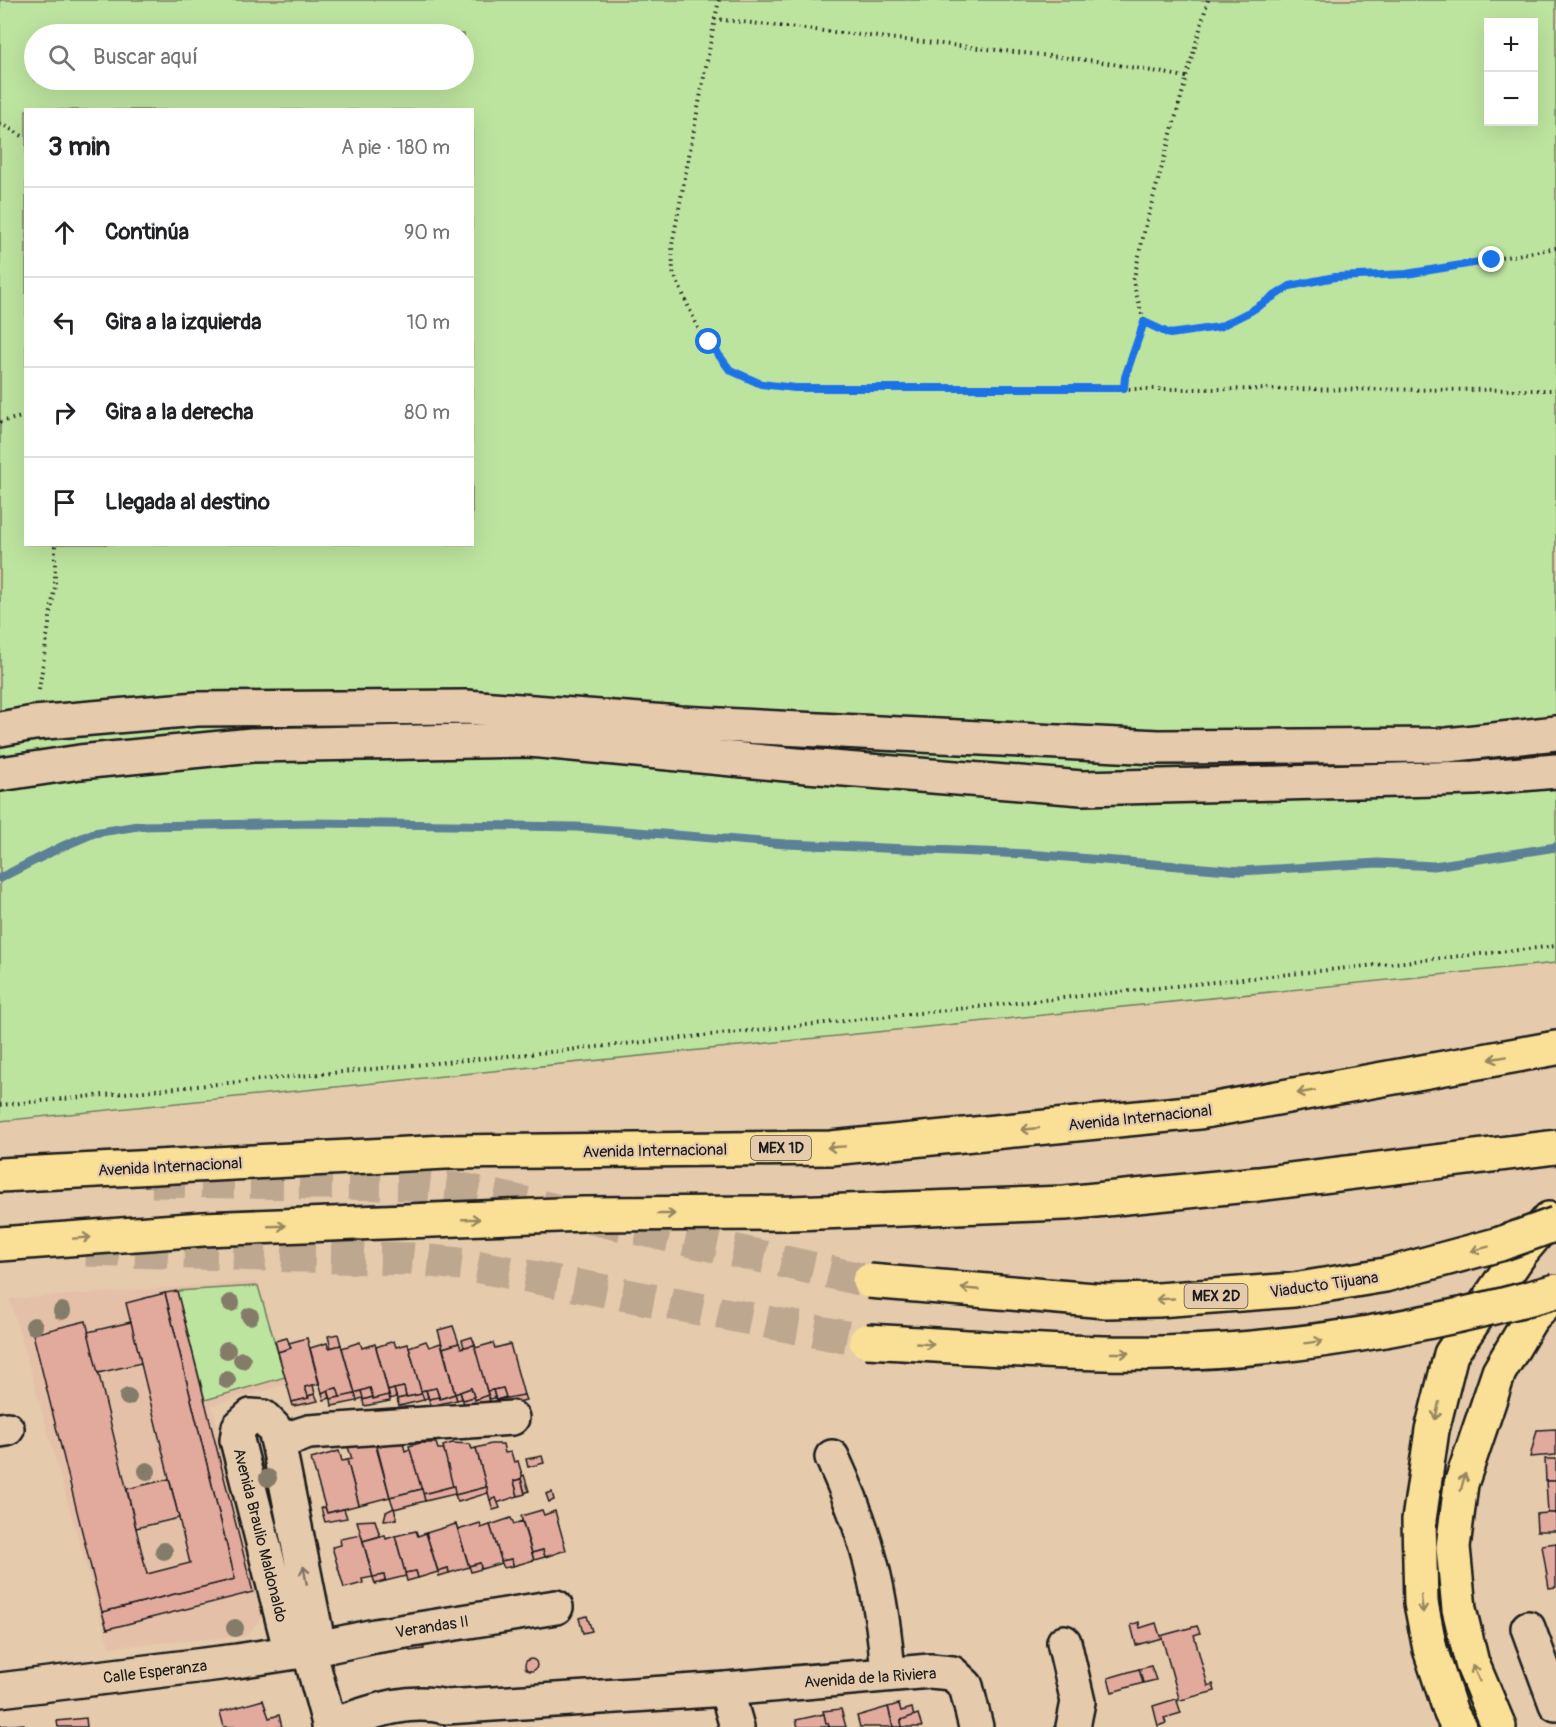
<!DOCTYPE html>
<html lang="es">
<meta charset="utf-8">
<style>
:root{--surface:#fff;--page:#f6f6f6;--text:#202124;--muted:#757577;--line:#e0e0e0}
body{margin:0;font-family:Pangolin,sans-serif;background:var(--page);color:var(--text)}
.controls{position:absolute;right:18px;top:18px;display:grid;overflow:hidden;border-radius:0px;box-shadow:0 6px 24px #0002}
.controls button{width:54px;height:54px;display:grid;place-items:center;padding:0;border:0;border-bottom:2px solid var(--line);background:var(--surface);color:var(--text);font:30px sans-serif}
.stop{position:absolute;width:18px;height:18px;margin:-14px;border:4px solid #1a73e8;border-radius:50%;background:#fff}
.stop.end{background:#1a73e8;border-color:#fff;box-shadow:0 2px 6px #0008}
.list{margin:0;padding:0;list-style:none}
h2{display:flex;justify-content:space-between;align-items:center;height:78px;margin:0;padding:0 24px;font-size:26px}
h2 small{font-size:20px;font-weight:400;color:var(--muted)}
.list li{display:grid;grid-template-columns:39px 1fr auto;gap:18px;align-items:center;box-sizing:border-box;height:90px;padding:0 24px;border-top:2px solid var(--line)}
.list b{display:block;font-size:22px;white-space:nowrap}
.list em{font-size:20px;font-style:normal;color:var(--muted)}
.icon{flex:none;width:33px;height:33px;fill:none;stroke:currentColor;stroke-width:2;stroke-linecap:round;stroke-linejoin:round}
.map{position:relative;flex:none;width:1556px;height:1727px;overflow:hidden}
.search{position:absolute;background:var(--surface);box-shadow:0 6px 24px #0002;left:24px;top:24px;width:450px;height:66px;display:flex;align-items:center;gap:15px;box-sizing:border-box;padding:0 21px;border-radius:33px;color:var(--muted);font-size:22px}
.panel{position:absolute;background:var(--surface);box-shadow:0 6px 24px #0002;left:24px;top:108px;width:450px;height:438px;border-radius:0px}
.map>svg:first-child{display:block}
.built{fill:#e4c0a8}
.green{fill:#bde49f;stroke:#6c805e;stroke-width:1.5;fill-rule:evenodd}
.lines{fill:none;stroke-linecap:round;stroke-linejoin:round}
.stream{stroke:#5c8196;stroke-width:9}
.building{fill:#e2a99d;stroke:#1c1c1c;stroke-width:1.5}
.highway-tunnel{stroke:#bda78f;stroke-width:33;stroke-dasharray:33 16;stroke-linecap:butt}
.minor-casing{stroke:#1c1c1c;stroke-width:38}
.highway-casing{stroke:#1c1c1c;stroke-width:38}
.path{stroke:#1c1c1c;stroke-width:4;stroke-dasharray:1.5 4.5;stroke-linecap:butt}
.minor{stroke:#e5caac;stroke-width:33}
.highway{stroke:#fadf96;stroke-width:33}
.highway-bridge-casing{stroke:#1c1c1c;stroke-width:38;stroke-linecap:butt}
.highway-bridge{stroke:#fadf96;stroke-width:33}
.tree{fill:#847b68}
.oneway{stroke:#96875f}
.oneway2{stroke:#807364}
.route{stroke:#1a73e8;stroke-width:8}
.labels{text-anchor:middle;stroke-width:4.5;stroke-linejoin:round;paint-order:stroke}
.shield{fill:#e5caac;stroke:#585047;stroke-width:1.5}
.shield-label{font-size:15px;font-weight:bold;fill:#1c1c1c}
.street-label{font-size:16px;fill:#1c1c1c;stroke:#e5caac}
</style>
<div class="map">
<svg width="1556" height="1727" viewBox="0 0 1556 1727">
<rect width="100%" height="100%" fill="#e5caac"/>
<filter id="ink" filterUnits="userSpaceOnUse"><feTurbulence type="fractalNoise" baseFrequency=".0167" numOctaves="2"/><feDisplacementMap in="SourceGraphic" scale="12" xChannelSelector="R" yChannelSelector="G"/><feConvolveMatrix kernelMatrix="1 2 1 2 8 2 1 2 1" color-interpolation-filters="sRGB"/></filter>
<g filter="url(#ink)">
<path class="built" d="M257,1282L287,1384L212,1405L263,1616L246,1636L109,1647L10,1299Z"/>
<g class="green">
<path d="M0,0H1556V963L0,1121ZM1488,22H1534V122H1488ZM34,34H464V80H34ZM26,110H472V544H26Z"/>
<path d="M258,1286L285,1377L205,1400L177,1291Z"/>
</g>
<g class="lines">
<path class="stream" d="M0,878L61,847L94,833L138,826L316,823L576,827L786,844L1028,854L1241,871L1378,863L1434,866L1556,847"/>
</g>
<g class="building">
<path d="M177,1291L253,1592L107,1629L102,1612L235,1579L165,1293Z"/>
<path d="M165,1293L235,1579L102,1612L33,1334L86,1321L147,1574L190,1563L126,1303Z"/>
<path d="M131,1322L141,1363L98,1373L88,1332Z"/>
<path d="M453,1326L459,1343L443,1348L438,1330Z"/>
<path d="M338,1334L341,1345L331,1348L328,1336Z"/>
<path d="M472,1337L475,1345L464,1347L462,1340Z"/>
<path d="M287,1338L291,1348L278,1352L275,1341Z"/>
<path d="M307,1338L319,1384L305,1387L309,1398L292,1402L278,1352L291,1348L289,1343Z"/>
<path d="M394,1341L396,1347L408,1344L422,1394L406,1397L404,1387L388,1391L376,1347Z"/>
<path d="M426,1341L429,1347L441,1343L455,1394L440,1399L436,1388L421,1391L409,1347Z"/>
<path d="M360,1342L362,1348L375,1344L389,1395L373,1399L370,1388L355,1393L342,1348Z"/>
<path d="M327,1343L329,1348L341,1345L355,1394L340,1398L337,1388L322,1393L310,1348Z"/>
<path d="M459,1343L461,1348L475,1345L488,1395L475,1400L471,1388L455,1394L443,1348Z"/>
<path d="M493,1343L495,1348L510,1344L524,1395L506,1399L503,1388L487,1391L475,1348Z"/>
<path d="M313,1385L315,1394L308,1396L305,1387Z"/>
<path d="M404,1387L406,1397L397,1399L394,1389Z"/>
<path d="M337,1388L340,1397L331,1399L328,1390Z"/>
<path d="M370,1388L373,1397L363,1400L361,1391Z"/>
<path d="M436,1388L439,1397L429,1399L426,1390Z"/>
<path d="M471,1388L474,1397L463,1400L460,1392Z"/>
<path d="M503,1388L506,1397L496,1400L493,1390Z"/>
<path d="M394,1389L396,1397L390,1399L388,1391Z"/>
<path d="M328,1390L330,1398L324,1400L322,1393Z"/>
<path d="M426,1390L428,1398L423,1399L421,1391Z"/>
<path d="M493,1390L495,1398L490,1399L487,1391Z"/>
<path d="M361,1391L363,1398L356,1400L355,1393Z"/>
<path d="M460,1392L462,1399L457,1400L455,1394Z"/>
<path d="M315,1394L318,1401L293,1406L292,1402L309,1398L308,1396Z"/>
<path d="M355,1394L357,1401L332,1406L331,1399Z"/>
<path d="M422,1394L424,1400L399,1406L397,1399Z"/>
<path d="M455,1394L457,1400L430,1406L429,1399L439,1397L440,1399Z"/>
<path d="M389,1395L390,1401L364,1406L363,1400L373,1397V1399Z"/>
<path d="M488,1395L490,1401L464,1407L463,1400L474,1397L475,1400Z"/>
<path d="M524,1395L526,1400L498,1407L496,1400Z"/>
<path d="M1556,1429V1455L1530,1457L1537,1430Z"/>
<path d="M365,1443H375L390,1497L359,1505L347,1460L352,1459L348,1447Z"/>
<path d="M391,1443H403L405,1451L410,1449L422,1489L390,1497L377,1447Z"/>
<path d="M420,1443H436L438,1449H444L454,1486L423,1494L409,1446Z"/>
<path d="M452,1443L470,1444L472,1449L476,1448L487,1487L455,1495L443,1446Z"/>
<path d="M491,1444H503L505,1453L511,1452L514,1462L518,1461L523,1478L514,1481L518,1496L497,1503L496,1498L490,1500L476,1448Z"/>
<path d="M339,1451L342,1461L347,1460L359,1505L327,1513L311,1459Z"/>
<path d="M542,1456L544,1463L528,1467L526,1459Z"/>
<path d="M1545,1459H1556V1481H1546Z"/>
<path d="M524,1475L529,1491L525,1493L521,1479L522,1476Z"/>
<path d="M169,1479L179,1518L136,1528L127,1489Z"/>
<path d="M521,1479L525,1494L518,1496L514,1481Z"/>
<path d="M1546,1481H1556V1513H1548Z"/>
<path d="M454,1486L455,1494L425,1501L423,1494Z"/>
<path d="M487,1487L488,1493L458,1502L455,1495Z"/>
<path d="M422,1489L425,1501L394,1509L390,1497Z"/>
<path d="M552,1492L554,1500L549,1502L546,1494Z"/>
<path d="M496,1498L500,1508L493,1510L490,1500Z"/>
<path d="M325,1507L327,1513L344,1509L347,1518L325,1522L321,1508Z"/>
<path d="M394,1508L397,1519L384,1520L386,1512Z"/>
<path d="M542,1510L544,1515L555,1511L566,1550L545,1557L543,1550L532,1553L521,1516Z"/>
<path d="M1548,1513H1556V1531H1537L1536,1514Z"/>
<path d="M511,1518L514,1524L522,1521L534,1560L513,1566L512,1559L501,1561L490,1525Z"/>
<path d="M375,1520L380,1536L363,1541L357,1521Z"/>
<path d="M480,1523L481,1528L490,1525L502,1563L481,1569L480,1563L469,1566L458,1530Z"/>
<path d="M456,1524L469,1567L449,1573L448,1568L438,1571L426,1533Z"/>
<path d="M416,1531L418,1536L426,1533L438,1572L418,1578L416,1571L405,1573L395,1536Z"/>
<path d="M361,1535L373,1577L362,1579L363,1583L344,1588L332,1547L341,1545L340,1539Z"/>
<path d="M385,1535L386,1539L395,1536L406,1576L385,1581L384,1575L373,1577L363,1541Z"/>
<path d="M1556,1543V1587L1549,1588L1542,1545Z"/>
<path d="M543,1550L545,1557L534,1560L532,1553Z"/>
<path d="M512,1559L513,1566L504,1568L501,1561Z"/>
<path d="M480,1563L481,1569L471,1572L469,1566Z"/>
<path d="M448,1568L449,1573L439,1576L438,1571Z"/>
<path d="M416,1571L418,1578L407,1581L405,1573Z"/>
<path d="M384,1575L385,1581L375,1584L373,1577Z"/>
<path d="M587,1616L592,1631L583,1633L579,1618Z"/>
<path d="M1139,1622L1140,1628L1156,1623L1160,1636L1197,1626L1200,1633L1194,1635L1208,1686L1213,1684L1215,1691L1177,1701L1181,1713L1164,1718L1166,1723L1158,1726L1153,1706L1179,1698L1162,1638L1136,1645L1131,1625Z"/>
<path d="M423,1641L424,1649L410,1651L408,1643Z"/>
<circle cx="531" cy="1665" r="6"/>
<path d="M1151,1666L1156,1680L1143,1683L1139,1669Z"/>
<path d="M1139,1669L1143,1683L1112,1692L1108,1678Z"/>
<path d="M263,1700L269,1718L279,1715L282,1727H224L220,1712Z"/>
<path d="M899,1704L901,1711L912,1708L914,1717L901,1720L902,1727H893L888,1707Z"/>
<path d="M888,1707L893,1727H860L857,1716Z"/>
<path d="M841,1709L846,1727H829L828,1723L826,1724L823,1711Z"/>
<path d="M824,1714L826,1724L828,1723L829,1727H798L796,1720Z"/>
<path d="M918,1714L922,1727H902L901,1720Z"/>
<path d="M86,1718L87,1727H58L57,1721Z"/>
<path d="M24,1724V1727H0V1726Z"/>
</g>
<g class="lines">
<g class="highway-tunnel">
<path d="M152,1181L410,1184L467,1190L869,1281"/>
<path d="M86,1250L411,1259L470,1265L866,1341"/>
</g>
<g class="minor-casing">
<g id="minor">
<path d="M0,729L34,723L197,709L466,707L680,723L1158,747L1447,745L1556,733"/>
<path d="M0,774L80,762L252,745L530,740L807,766L1082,788L1474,778L1556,771"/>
<path d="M0,1430L7,1429"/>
<path d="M278,1442L309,1432L512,1418"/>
<path d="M832,1457C867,1533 882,1591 888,1674"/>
<path d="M1528,1628L1556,1704"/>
<path d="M1064,1642L1078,1702L1073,1727"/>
<path d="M309,1650L288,1641L237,1440L239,1427L251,1416L263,1417L274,1428L278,1442L316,1632L309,1650L330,1727"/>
<path d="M726,1689L737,1727"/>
<path d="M0,1690L237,1661L309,1650L375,1636L556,1607"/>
<path d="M329,1726C367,1714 406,1697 446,1707L726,1689L930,1671L952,1673L966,1686L976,1727"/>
</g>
</g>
<g class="highway-casing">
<g id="highway">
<path d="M0,1175L446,1152L831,1148L1199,1112L1556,1048"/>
<path d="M0,1244L203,1229L584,1214L792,1213L1065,1203L1258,1184L1556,1147"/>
<path d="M1459,1727L1451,1713L1430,1649L1421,1603L1419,1520L1432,1430L1451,1354L1522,1251L1549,1219"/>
<path d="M1499,1727L1472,1663L1459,1609L1453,1547L1461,1484L1499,1372L1531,1318L1556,1293"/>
</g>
</g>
<g class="path">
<path d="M1208,0L1146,224L1133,282L1144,322L1170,335L1219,327L1251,311L1290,286L1335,277L1406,275L1556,248"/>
<path d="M715,19L719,0"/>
<path d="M1186,77L1096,61L715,19L672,245L673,272L698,328L730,370L761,384L795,388L1556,390"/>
<path d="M0,123L26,138"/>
<path d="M1124,388L1125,377L1144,322"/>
<path d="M0,422L26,416"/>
<path d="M39,690L55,585V544"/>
<path d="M0,1105L549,1052L1556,946"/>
</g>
<use href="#minor" class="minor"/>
<use href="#highway" class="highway"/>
<g class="highway-bridge-casing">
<g id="highway-bridge">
<path d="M869,1281L1106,1301L1158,1300L1294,1290L1385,1275L1500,1244L1556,1224"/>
<path d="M866,1341C964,1346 1063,1355 1162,1353C1296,1350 1426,1327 1556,1291"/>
</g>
</g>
<use href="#highway-bridge" class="highway-bridge"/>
</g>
<g class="tree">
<circle cx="231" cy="1303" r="9"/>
<circle cx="62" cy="1311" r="9"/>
<circle cx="250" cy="1316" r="9"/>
<circle cx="34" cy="1326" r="9"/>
<circle cx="227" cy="1350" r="9"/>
<circle cx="242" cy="1360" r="9"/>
<circle cx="227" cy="1380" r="9"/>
<circle cx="128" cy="1397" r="9"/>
<circle cx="147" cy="1471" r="9"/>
<circle cx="268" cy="1478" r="9"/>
<circle cx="164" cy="1551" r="9"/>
<circle cx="235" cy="1628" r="9"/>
</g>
<defs><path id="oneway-shaft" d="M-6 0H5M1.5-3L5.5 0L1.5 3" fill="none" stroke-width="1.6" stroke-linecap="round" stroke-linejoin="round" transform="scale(1.5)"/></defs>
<g class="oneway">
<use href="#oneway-shaft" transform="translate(1498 1058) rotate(170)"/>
<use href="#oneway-shaft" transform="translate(1306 1092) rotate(170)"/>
<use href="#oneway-shaft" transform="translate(1030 1129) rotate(174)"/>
<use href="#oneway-shaft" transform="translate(836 1147) rotate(176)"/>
<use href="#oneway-shaft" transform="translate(666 1214)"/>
<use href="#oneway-shaft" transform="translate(471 1219) rotate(-2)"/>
<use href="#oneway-shaft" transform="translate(277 1226) rotate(-2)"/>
<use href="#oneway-shaft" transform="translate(82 1238) rotate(-4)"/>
<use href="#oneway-shaft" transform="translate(1480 1249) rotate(165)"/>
<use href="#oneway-shaft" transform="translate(970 1289) rotate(-175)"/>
<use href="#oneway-shaft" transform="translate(1165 1299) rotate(177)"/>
<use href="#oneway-shaft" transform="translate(1314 1342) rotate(-9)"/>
<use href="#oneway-shaft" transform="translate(925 1344) rotate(3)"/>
<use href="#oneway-shaft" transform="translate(1120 1353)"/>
<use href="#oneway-shaft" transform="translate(1437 1411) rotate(103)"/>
<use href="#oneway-shaft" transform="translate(1463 1482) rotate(-75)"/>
<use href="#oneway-shaft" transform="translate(1422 1604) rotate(83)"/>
<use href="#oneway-shaft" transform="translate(1476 1673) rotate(-113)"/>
</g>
<use class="oneway2" href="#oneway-shaft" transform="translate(305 1575) rotate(-101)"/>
</g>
<g class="lines" filter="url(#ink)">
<path class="route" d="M709,342L730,370L761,384L795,388H1124L1125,377L1144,322L1170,334L1219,327L1251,311L1290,286L1335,277L1406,274L1492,260"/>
</g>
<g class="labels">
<g class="shield">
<rect x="751" y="1136" width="60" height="24" rx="4.5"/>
<rect x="1184.5" y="1284" width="63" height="24" rx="4.5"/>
</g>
<g class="shield-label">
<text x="781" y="1153">MEX 1D</text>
<text x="1216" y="1301">MEX 2D</text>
</g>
<g class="street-label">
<text transform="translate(1140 1117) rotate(-6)" y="6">Avenida Internacional</text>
<text transform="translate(655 1150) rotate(-1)" y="6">Avenida Internacional</text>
<text transform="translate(170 1166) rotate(-3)" y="6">Avenida Internacional</text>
<text transform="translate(1324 1284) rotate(-8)" y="6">Viaducto Tijuana</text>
<text transform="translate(261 1535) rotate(76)" y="6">Avenida Braulio Maldonaldo</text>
<text transform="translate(432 1626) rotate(-9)" y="6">Verandas II</text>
<text transform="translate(155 1671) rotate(-7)" y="6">Calle Esperanza</text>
<text transform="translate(870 1677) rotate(-4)" y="6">Avenida de la Riviera</text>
</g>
</g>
</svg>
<div class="controls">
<button>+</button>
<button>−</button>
</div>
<div class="stop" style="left:709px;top:342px"></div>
<div class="stop end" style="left:1492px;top:260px"></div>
<div class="search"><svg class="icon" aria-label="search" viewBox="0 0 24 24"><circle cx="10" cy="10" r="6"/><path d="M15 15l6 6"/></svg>Buscar aquí</div>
<section class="panel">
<h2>3 min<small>A pie · 180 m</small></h2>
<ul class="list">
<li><svg class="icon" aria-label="ahead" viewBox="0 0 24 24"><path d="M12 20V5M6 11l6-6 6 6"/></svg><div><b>Continúa</b></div><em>90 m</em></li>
<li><svg class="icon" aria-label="left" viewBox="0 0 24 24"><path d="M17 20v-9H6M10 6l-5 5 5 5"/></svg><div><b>Gira a la izquierda</b></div><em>10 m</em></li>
<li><svg class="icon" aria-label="right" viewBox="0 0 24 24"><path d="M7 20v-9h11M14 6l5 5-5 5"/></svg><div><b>Gira a la derecha</b></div><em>80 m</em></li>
<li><svg class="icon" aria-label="arrive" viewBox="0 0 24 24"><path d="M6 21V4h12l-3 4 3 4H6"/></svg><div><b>Llegada al destino</b></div></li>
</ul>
</section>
</div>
